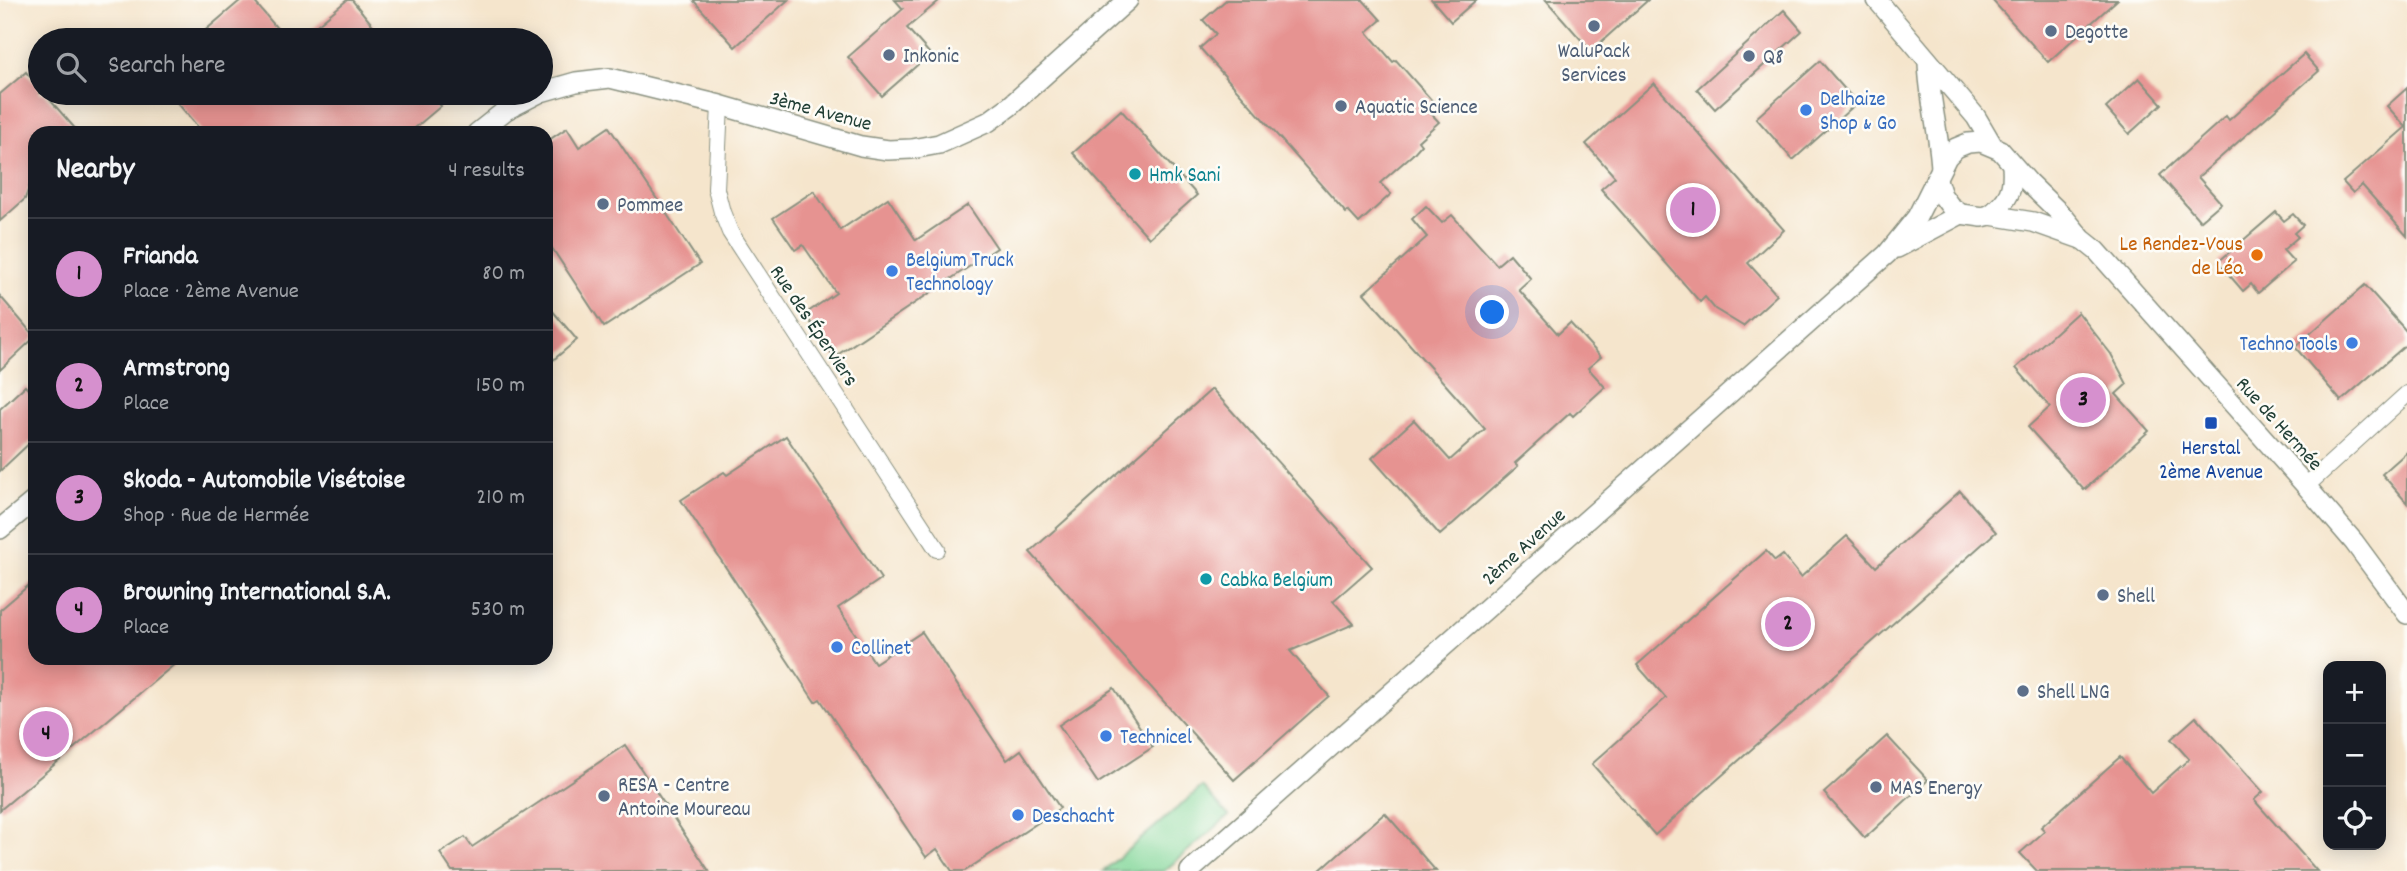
<!DOCTYPE html>
<meta charset="utf-8">
<style>
:root{--surface:#171b24;--page:#242831;--text:#f1f3f6;--muted:#9ea1a6;--line:#363941;--accent:#d690ce}
body{margin:0;font-family:Dekko,sans-serif;background:var(--page);color:var(--text)}
.controls{position:absolute;right:21px;bottom:21px;display:grid;overflow:hidden;border-radius:14px;box-shadow:0 4px 18px #0003}
.controls button{width:63px;height:63px;display:grid;place-items:center;padding:0;border:0;border-bottom:2px solid var(--line);background:var(--surface);color:var(--text);font:35px sans-serif}
.you{position:absolute;left:1493px;top:313px;width:24px;height:24px;margin:-18px;border:5px solid #fff;border-radius:50%;background:#1a73e8;box-shadow:0 0 0 10px #1a73e833}
.badge{display:grid;place-items:center;width:46px;height:46px;border-radius:50%;background:var(--accent);color:#111;font-size:23px;font-weight:700}
.pin{position:absolute;translate:-50% -50%;border:4px solid #fff;box-shadow:0 2px 7px #0006}
.list{margin:0;padding:0;list-style:none}
h2{display:flex;justify-content:space-between;align-items:center;height:91px;margin:0;padding:0 28px;font-size:30px}
h2 small{font-size:23px;font-weight:400;color:var(--muted)}
.list li{display:grid;grid-template-columns:46px 1fr auto;gap:21px;align-items:center;box-sizing:border-box;height:112px;padding:0 28px;border-top:2px solid var(--line)}
.list b{display:block;font-size:26px;white-space:nowrap}
.list p{margin:0;font-size:23px;white-space:nowrap;color:var(--muted)}
.list em{font-size:23px;font-style:normal;color:var(--muted)}
.icon{flex:none;width:38px;height:38px;fill:none;stroke:currentColor;stroke-width:2;stroke-linecap:round;stroke-linejoin:round}
.map{position:relative;flex:none;width:2407px;height:871px;overflow:hidden}
.search{position:absolute;background:var(--surface);box-shadow:0 4px 18px #0003;left:28px;top:28px;width:525px;height:77px;display:flex;align-items:center;gap:18px;box-sizing:border-box;padding:0 24px;border-radius:38px;color:var(--muted);font-size:26px}
.panel{position:absolute;background:var(--surface);box-shadow:0 4px 18px #0003;left:28px;top:126px;width:525px;height:539px;border-radius:21px}
.map>svg:first-child{display:block}
.green{fill:#83d79a;stroke:#518a67;stroke-width:2}
.building{fill:#e69391}
.lines{fill:none;stroke-linecap:round;stroke-linejoin:round}
.minor-casing{stroke:#8a9180;stroke-width:18}
.tertiary-casing{stroke:#8a9180;stroke-width:22}
.minor{stroke:#fff;stroke-width:16}
.tertiary{stroke:#fff;stroke-width:19}
.service-dot{fill:#5c6f8a;stroke:#fdfcf7;stroke-width:2.5}
.shop-dot{fill:#3f7fe0;stroke:#fdfcf7;stroke-width:2.5}
.culture-dot{fill:#0f9aa8;stroke:#fdfcf7;stroke-width:2.5}
.food-dot{fill:#e8710a;stroke:#fdfcf7;stroke-width:2.5}
.transit-dot{fill:#1a4fb4;stroke:#fdfcf7;stroke-width:2.5}
.labels{text-anchor:middle;stroke-width:5;stroke-linejoin:round;paint-order:stroke}
.service-label{font-size:21px;fill:#4e5e75;stroke:#fdfcf7;text-anchor:start}
.shop-label{font-size:21px;fill:#366cbe;stroke:#fdfcf7;text-anchor:start}
.street-label{font-size:21px;fill:#1f3d34;stroke:#fdfcf7}
.culture-label{font-size:21px;fill:#0d838f;stroke:#fdfcf7;text-anchor:start}
.food-label{font-size:21px;fill:#c56008;stroke:#fdfcf7;text-anchor:end}
.transit-label{font-size:21px;fill:#164399;stroke:#fdfcf7}
</style>
<div class="map">
<svg width="2407" height="871" viewBox="0 0 2407 871">
<rect width="100%" height="100%" fill="#fdfcf7"/>
<filter id="ink" filterUnits="userSpaceOnUse"><feTurbulence type="fractalNoise" baseFrequency=".0143" numOctaves="2"/><feDisplacementMap in="SourceGraphic" scale="14" xChannelSelector="R" yChannelSelector="G"/><feConvolveMatrix kernelMatrix="1 2 1 2 8 2 1 2 1" color-interpolation-filters="sRGB"/></filter>
<filter id="wash" filterUnits="userSpaceOnUse"><feTurbulence type="fractalNoise" baseFrequency=".00686" numOctaves="4" result="noise"/><feDisplacementMap in="SourceGraphic" scale="28" xChannelSelector="R" yChannelSelector="G"/><feGaussianBlur stdDeviation="1.57" result="paint"/><feColorMatrix in="noise" values="0 0 0 0 0 0 0 0 0 0 0 0 0 0 0 0 0 1.4 0 .05"/><feComposite in="paint" operator="in"/></filter>
<g filter="url(#wash)">
<rect width="100%" height="100%" fill="#f5e5cc"/>
<path class="green" d="M1202,787L1229,816L1164,871H1103Z"/>
<g id="blocks">
<g class="building">
<path d="M241,0H253L287,40H194Z"/>
<path d="M347,0H352L385,40H299Z"/>
<path d="M693,0H788L735,47Z"/>
<path d="M895,0H940L907,28L930,54L882,96L848,57L903,9Z"/>
<path d="M1226,0H1363L1381,20L1367,32L1393,62L1396,60L1434,103L1427,109L1439,122L1418,141L1421,145L1412,155L1380,183L1391,194L1359,223L1348,211L1346,213L1200,48L1216,34L1203,20Z"/>
<path d="M1432,0H1476L1451,22Z"/>
<path d="M1546,0H1648L1591,51Z"/>
<path d="M1992,0H2117L2048,62Z"/>
<path d="M1784,10L1802,31L1715,109L1697,89Z"/>
<path d="M2304,54L2319,71L2198,177L2221,203L2200,221L2160,175L2226,116L2229,120Z"/>
<path d="M1820,61L1857,103L1793,160L1756,118Z"/>
<path d="M26,72L40,89V93H44L79,133H35V170L25,199L0,221V94Z"/>
<path d="M2139,78L2162,104L2129,134L2106,108Z"/>
<path d="M1654,83L1784,230L1748,263L1777,295L1743,326L1715,309L1705,297L1700,302L1601,189L1615,177L1586,144Z"/>
<path d="M2407,88V236L2362,185L2353,193L2343,182L2406,127L2387,106Z"/>
<path d="M169,93H430L441,106L409,133H203Z"/>
<path d="M1121,110L1197,195L1149,238L1073,153Z"/>
<path d="M609,127L700,264L604,327L546,239V142L567,128L579,147Z"/>
<path d="M814,191L840,230L888,198L916,240L968,205L997,248L834,357L805,314L836,293L803,245L795,250L773,218Z"/>
<path d="M1426,206L1442,223L1452,215L1497,265L1510,254L1531,279L1519,290L1558,334L1570,323L1601,357L1588,368L1605,387L1573,416L1570,413L1515,463L1518,466L1440,535L1372,458L1414,420L1450,460L1485,429L1364,293L1427,237L1412,219Z"/>
<path d="M2276,212L2284,221L2293,214L2303,225L2294,233L2298,237L2283,250L2294,262L2258,293L2251,284L2243,291L2218,262Z"/>
<path d="M2365,285L2407,332V344L2341,401L2295,347Z"/>
<path d="M0,296L35,337L0,370Z"/>
<path d="M546,303L577,340L546,366Z"/>
<path d="M2078,312L2111,354L2127,384L2116,394L2149,431L2084,490L2028,427L2050,407L2016,368Z"/>
<path d="M25,386L35,397V438L0,471V409Z"/>
<path d="M1212,389L1372,567L1333,601L1354,624L1290,651L1329,696L1234,780L1030,552Z"/>
<path d="M786,436L881,579L838,608L875,663L922,632L1007,760L1021,750L1060,808L965,871H952L937,849L926,857L820,699L815,702L681,500L724,472L727,475Z"/>
<path d="M2407,452V503L2382,474Z"/>
<path d="M1960,491L1996,532L1655,835L1592,764L1666,698L1637,665L1766,551L1775,561L1783,555L1801,577L1847,536L1876,567Z"/>
<path d="M35,580V658H182L0,810V610Z"/>
<path d="M1114,688L1153,747L1098,783L1059,725Z"/>
<path d="M2196,717L2263,792L2254,800L2317,871H2037L2020,853L2045,831L2041,827L2120,757L2151,793L2189,759L2171,739Z"/>
<path d="M1887,736L1928,780L1865,838L1824,793Z"/>
<path d="M625,745L709,871H452L440,853L465,837L472,847Z"/>
<path d="M1385,813L1436,871H1319L1347,846Z"/>
</g>
</g>
</g>
<g filter="url(#ink)">
<use href="#blocks" fill-opacity="0" stroke="#8a9180" stroke-width="2"/>
<g class="lines">
<g class="minor-casing">
<g id="minor">
<path d="M720,105L716,189L722,212L730,232L937,549"/>
<path d="M2306,486L2407,394"/>
</g>
</g>
<g class="tertiary-casing">
<g id="tertiary">
<path d="M1877,0L1976,117L1993,146"/>
<path d="M1928,62C1929,98 1939,132 1941,168"/>
<path d="M541,92L576,82L610,78L720,105L861,146L888,150L912,149L939,144L988,122L1010,106L1128,0"/>
<path d="M477,133L506,110L539,93"/>
<path d="M1937,180L1942,195L1950,206L1961,214L1982,217L1990,215L2033,222L2081,239"/>
<path d="M1990,215C2009,200 2014,190 2012,165"/>
<path d="M1897,248L1961,214"/>
<path d="M0,529L35,500"/>
<path d="M1190,871L1887,254L1917,217L1947,157L1956,148L1968,143L1981,142L2000,150L2029,183L2064,217L2082,239L2097,251L2306,486L2354,542L2407,614"/>
</g>
</g>
<use href="#minor" class="minor"/>
<use href="#tertiary" class="tertiary"/>
</g>
</g>
<g class="service-dot">
<circle cx="1594" cy="26" r="7"/>
<circle cx="2051" cy="31" r="7"/>
<circle cx="889" cy="55" r="7"/>
<circle cx="1749" cy="56" r="7"/>
<circle cx="1341" cy="106" r="7"/>
<circle cx="603" cy="204" r="7"/>
<circle cx="2103" cy="595" r="7"/>
<circle cx="2023" cy="691" r="7"/>
<circle cx="1876" cy="787" r="7"/>
<circle cx="604" cy="796" r="7"/>
</g>
<g class="shop-dot">
<circle cx="1806" cy="110" r="7"/>
<circle cx="892" cy="271" r="7"/>
<circle cx="2352" cy="343" r="7"/>
<circle cx="837" cy="647" r="7"/>
<circle cx="1106" cy="736" r="7"/>
<circle cx="1018" cy="815" r="7"/>
</g>
<g class="culture-dot">
<circle cx="1135" cy="174" r="7"/>
<circle cx="1206" cy="579" r="7"/>
</g>
<circle class="food-dot" cx="2257" cy="255" r="7"/>
<rect class="transit-dot" x="2204" y="416" width="14" height="14" rx="3.5"/>
<g class="labels">
<g class="service-label">
<text x="2065" y="38">Degotte</text>
<text x="1594" y="57" text-anchor="middle">WaluPack<tspan x="1594" dy="24">Services</tspan></text>
<text x="903" y="62">Inkonic</text>
<text x="1763" y="63">Q8</text>
<text x="1355" y="113">Aquatic Science</text>
<text x="617" y="211">Pommee</text>
<text x="2117" y="602">Shell</text>
<text x="2037" y="698">Shell LNG</text>
<text x="618" y="791">RESA - Centre<tspan x="618" dy="24">Antoine Moureau</tspan></text>
<text x="1890" y="794">MAS Energy</text>
</g>
<g class="shop-label">
<text x="1820" y="105">Delhaize<tspan x="1820" dy="24">Shop &amp; Go</tspan></text>
<text x="906" y="266">Belgium Truck<tspan x="906" dy="24">Technology</tspan></text>
<text x="2338" y="350" text-anchor="end">Techno Tools</text>
<text x="851" y="654">Collinet</text>
<text x="1120" y="743">Technicel</text>
<text x="1032" y="822">Deschacht</text>
</g>
<g class="street-label">
<text transform="translate(821 110) rotate(15)" y="7">3ème Avenue</text>
<text transform="translate(815 325) rotate(56)" y="7">Rue des Éperviers</text>
<text transform="translate(2280 423) rotate(48)" y="7">Rue de Hermée</text>
<text transform="translate(1523 546) rotate(-42)" y="7">2ème Avenue</text>
</g>
<g class="culture-label">
<text x="1149" y="181">Hmk Sani</text>
<text x="1220" y="586">Cabka Belgium</text>
</g>
<g class="food-label">
<text x="2243" y="250">Le Rendez-Vous<tspan x="2243" dy="24">de Léa</tspan></text>
</g>
<g class="transit-label">
<text x="2211" y="454">Herstal<tspan x="2211" dy="24">2ème Avenue</tspan></text>
</g>
</g>
</svg>
<div class="controls">
<button>+</button>
<button>−</button>
<button><svg class="icon" aria-label="locate" viewBox="0 0 24 24"><circle cx="12" cy="12" r="6"/><path d="M12 2v4M12 18v4M2 12h4M18 12h4"/></svg></button>
</div>
<div class="you"></div>
<div class="pin badge" style="left:1693px;top:210px">1</div>
<div class="pin badge" style="left:1788px;top:624px">2</div>
<div class="pin badge" style="left:2083px;top:400px">3</div>
<div class="pin badge" style="left:46px;top:734px">4</div>
<div class="search"><svg class="icon" aria-label="search" viewBox="0 0 24 24"><circle cx="10" cy="10" r="6"/><path d="M15 15l6 6"/></svg>Search here</div>
<section class="panel">
<h2>Nearby<small>4 results</small></h2>
<ul class="list">
<li><span class="badge">1</span><div><b>Frianda</b><p>Place · 2ème Avenue</p></div><em>80 m</em></li>
<li><span class="badge">2</span><div><b>Armstrong</b><p>Place</p></div><em>150 m</em></li>
<li><span class="badge">3</span><div><b>Skoda - Automobile Visétoise</b><p>Shop · Rue de Hermée</p></div><em>210 m</em></li>
<li><span class="badge">4</span><div><b>Browning International S.A.</b><p>Place</p></div><em>530 m</em></li>
</ul>
</section>
</div>
